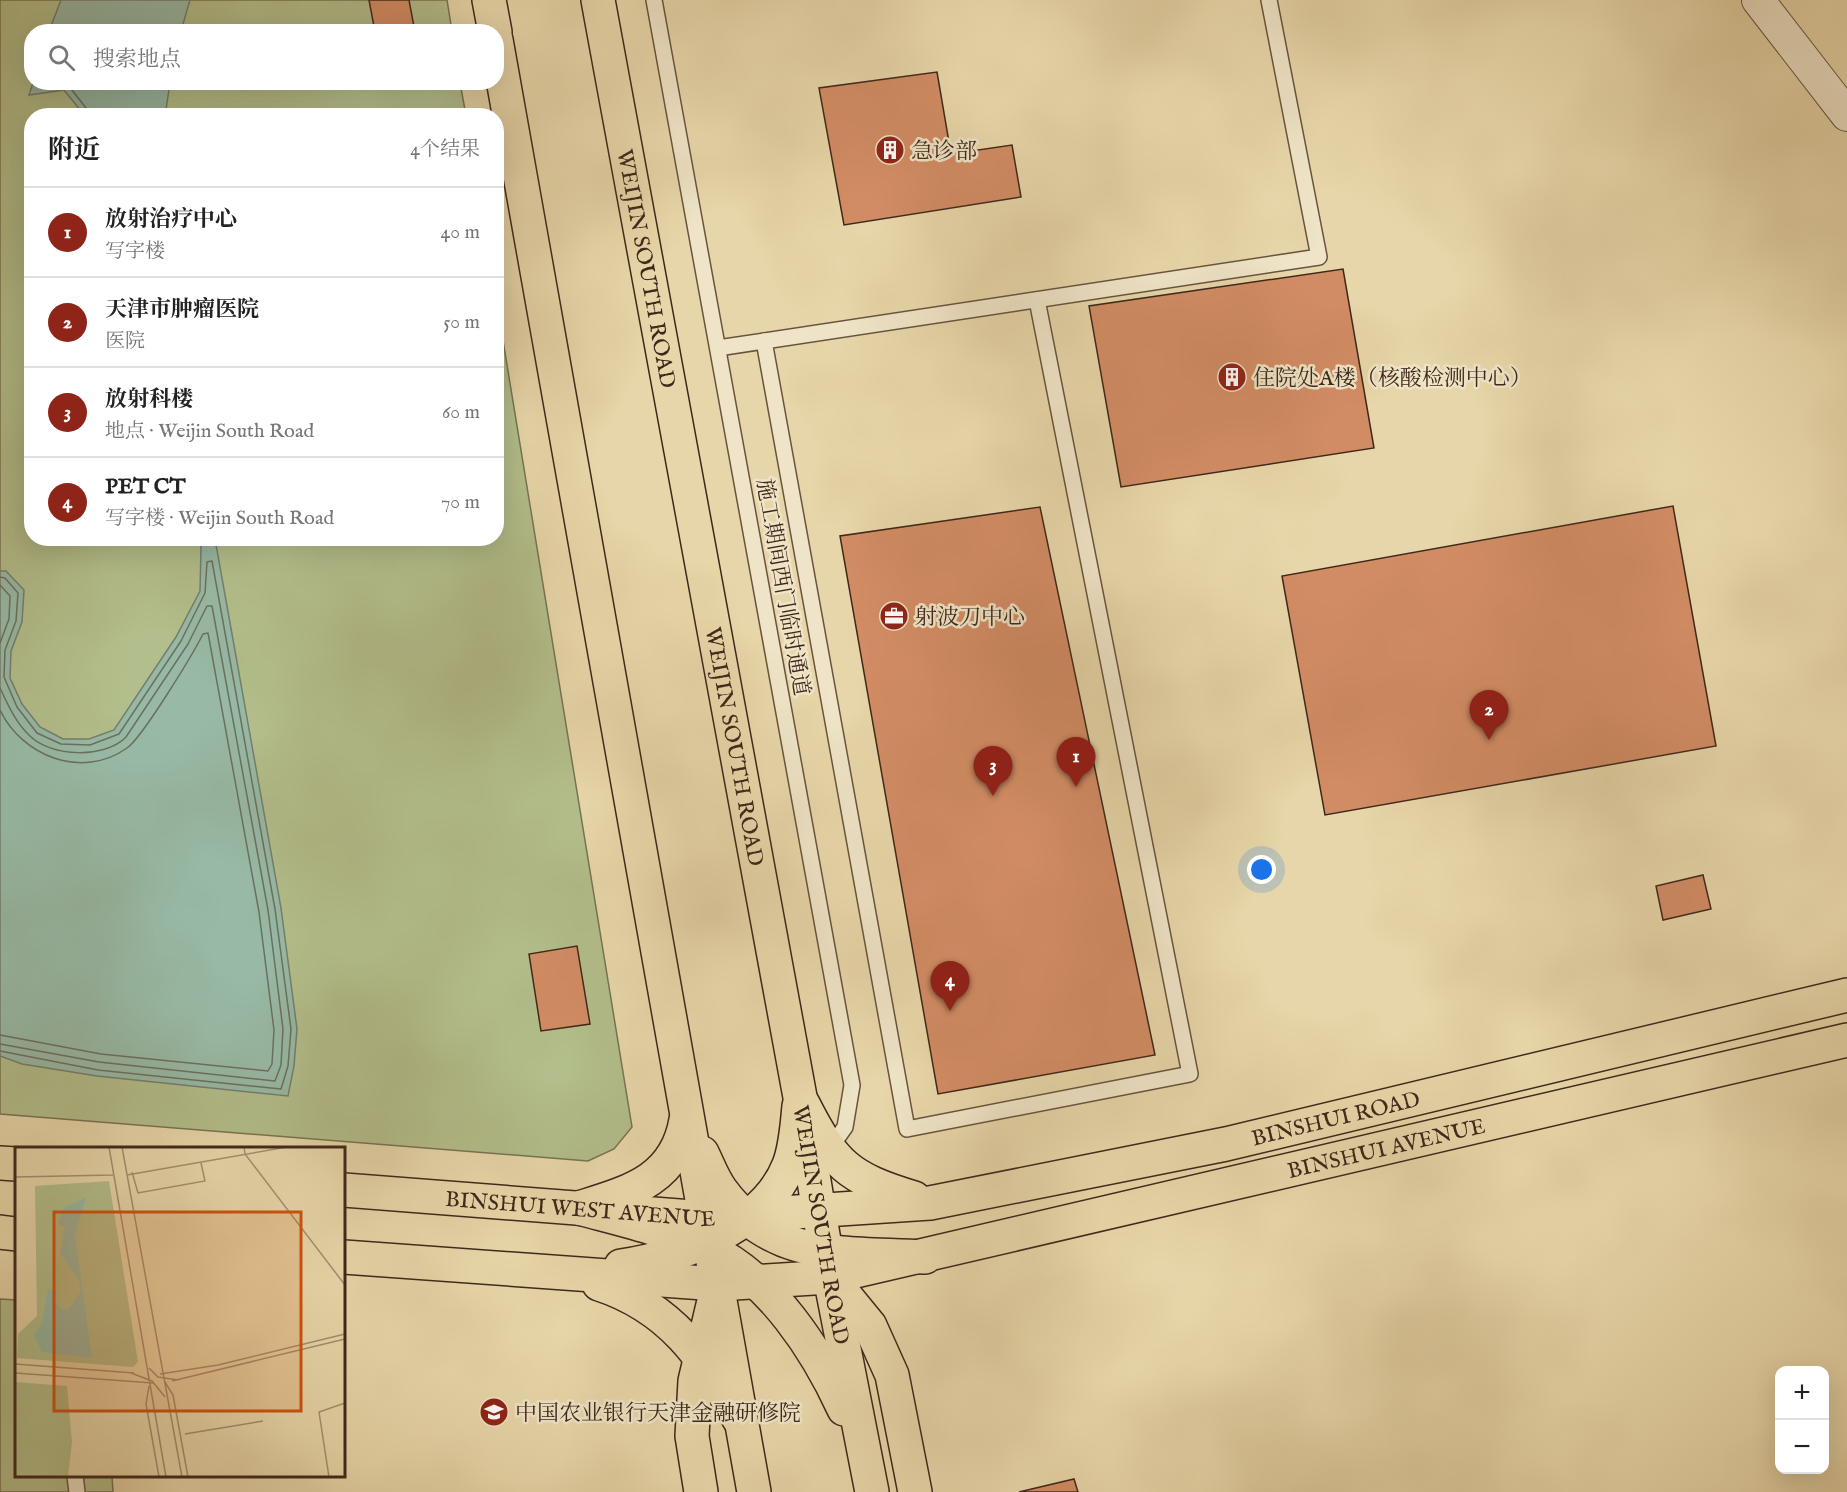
<!DOCTYPE html>
<html lang="zh">
<meta charset="utf-8">
<style>
:root{--surface:#fff;--page:#f6f6f6;--text:#222;--muted:#767676;--line:#e0e0e0;--accent:#8f2418}
body{margin:0;font-family:"IM FELL English","Noto Serif SC",serif;background:var(--page);color:var(--text)}
.controls{position:absolute;right:18px;bottom:18px;display:grid;overflow:hidden;border-radius:12px;box-shadow:0 6px 24px #0002}
.controls button{width:54px;height:54px;display:grid;place-items:center;padding:0;border:0;border-bottom:2px solid var(--line);background:var(--surface);color:var(--text);font:30px sans-serif}
.you{position:absolute;left:1262px;top:870px;width:21px;height:21px;margin:-15px;border:4px solid #fff;border-radius:50%;background:#1a73e8;box-shadow:0 0 0 9px #1a73e833}
.badge{display:grid;place-items:center;width:39px;height:39px;border-radius:50%;background:var(--accent);color:#fff;font-size:20px;font-weight:700}
.pin{position:absolute;translate:-50% -50px;filter:drop-shadow(0 2px 3px #0008)}
.pin::after{content:'';position:absolute;top:32px;width:21px;height:18px;background:inherit;clip-path:polygon(0 0,100% 0,50% 100%)}
.list{margin:0;padding:0;list-style:none}
h2{display:flex;justify-content:space-between;align-items:center;height:78px;margin:0;padding:0 24px;font-size:26px}
h2 small{font-size:20px;font-weight:400;color:var(--muted)}
.list li{display:grid;grid-template-columns:39px 1fr auto;gap:18px;align-items:center;box-sizing:border-box;height:90px;padding:0 24px;border-top:2px solid var(--line)}
.list b{display:block;font-size:22px;white-space:nowrap}
.list p{margin:0;font-size:20px;white-space:nowrap;color:var(--muted)}
.list em{font-size:20px;font-style:normal;color:var(--muted)}
.icon{flex:none;width:33px;height:33px;fill:none;stroke:currentColor;stroke-width:2;stroke-linecap:round;stroke-linejoin:round}
.map{position:relative;flex:none;width:1847px;height:1492px;overflow:hidden}
.search{position:absolute;background:var(--surface);box-shadow:0 6px 24px #0002;left:24px;top:24px;width:480px;height:66px;display:flex;align-items:center;gap:15px;box-sizing:border-box;padding:0 21px;border-radius:24px;color:var(--muted);font-size:22px}
.panel{position:absolute;background:var(--surface);box-shadow:0 6px 24px #0002;left:24px;top:108px;width:480px;height:438px;border-radius:24px}
.map>svg:first-child{display:block}
.green{fill:#b2be8b;stroke:#787353;stroke-width:1.5}
.water{fill:#97b9a5;stroke:#737f6e;stroke-width:1.5}
.lines{fill:none;stroke-linecap:round;stroke-linejoin:round}
.shore{stroke:#6a7060;stroke-width:1.5}
.building{fill:#d28c64;stroke:#3e281b;stroke-width:1.5}
.lane-casing{stroke:#68543e;stroke-width:18}
.street-casing{stroke:#68543e;stroke-width:34}
.primary-casing{stroke:#3e281b;stroke-width:36}
.highway-casing{stroke:#3e281b;stroke-width:36}
.lane{stroke:#efe4c7;stroke-width:15}
.street{stroke:#efe4c7;stroke-width:32}
.primary{stroke:#e7d6a9;stroke-width:33}
.highway{stroke:#e7d6a9;stroke-width:33}
.labels{text-anchor:middle;stroke-width:5;stroke-linejoin:round;paint-order:stroke}
.poi-label{font-size:22px;fill:#3e281b;stroke:#efe4c7;text-anchor:start}
.street-label{font-size:22px;fill:#3e281b;stroke:#efe4c7}
.inset-road{fill:none;stroke:#a39070;stroke-width:1.5}
.view{fill:#ce520e;fill-opacity:0.15;stroke:#ce520e;stroke-width:3}
.inset-edge{fill:none;stroke:#3e281b;stroke-width:3}
</style>
<div class="map">
<svg width="1847" height="1492" viewBox="0 0 1847 1492">
<rect width="100%" height="100%" fill="#e7d6a9"/>
<filter id="stains"><feTurbulence type="fractalNoise" baseFrequency=".00333" numOctaves="4"/><feColorMatrix values="0 0 0 0 .2 0 0 0 0 .09 0 0 0 0 .02 0 0 0 .5 -.17"/></filter>
<radialGradient id="worn" r=".72"><stop offset=".6" stop-color="#630" stop-opacity="0"/><stop offset="1" stop-color="#630" stop-opacity=".3"/></radialGradient>
<g class="green">
<path d="M0,0H447L452,31L32,32V82L460,83L466,115L32,116V538H496L497,304L632,1127L614,1149L588,1161L0,1114Z"/>
<path d="M0,1299L16,1300V1476H112L113,1492H0Z"/>
</g>
<g class="water">
<path d="M61,0H190L181,31H49Z"/>
<path d="M33,83V82L170,83L165,116L81,115V111L64,90L29,95Z"/>
<path d="M198,539H215L281,908L297,1029L294,1066L288,1096L97,1076L22,1064L0,1056V571H6L24,590L22,622L11,651L10,678L22,704L40,727L63,739H89L114,730L176,637L200,591L201,547Z"/>
</g>
<g class="lines">
<g class="shore">
<path d="M38,82L41,87L68,85L86,108L87,116"/>
<path d="M0,577L5,578L18,593L16,621L5,650L4,677L17,707L37,733L61,744L90,745L119,734L181,641L205,593L207,562L212,561L275,909L291,1029L288,1066L281,1089L98,1070L0,1051"/>
<path d="M0,585L10,596L9,619L0,643"/>
<path d="M0,688C8,705 16,723 30,736C51,757 105,759 126,737L188,644L207,606H212L268,910L283,1029L281,1065L275,1081L99,1062L0,1044"/>
<path d="M0,710C22,756 82,780 127,748C142,738 193,654 203,634L208,633L259,912L274,1030L272,1064L268,1071L101,1054L0,1035"/>
</g>
</g>
<g class="building">
<path d="M369,0H409L415,32H375Z"/>
<path d="M937,72L951,154L1012,145L1021,197L844,225L819,88Z"/>
<path d="M1343,269L1374,448L1121,487L1089,306Z"/>
<path d="M1673,506L1716,746L1325,815L1282,576Z"/>
<path d="M1040,507L1155,1055L938,1094L840,536Z"/>
<path d="M1703,875L1711,909L1663,920L1656,886Z"/>
<path d="M577,946L590,1024L541,1031L529,954Z"/>
<path d="M1074,1479L1078,1492H1019Z"/>
</g>
<g class="lines">
<g class="lane-casing">
<g id="lane">
<path d="M654,0L852,1085L845,1127L828,1151"/>
<path d="M764,341L907,1129L1190,1074L1037,300"/>
<path d="M718,348L1319,257L1269,0"/>
<path d="M75,1476L77,1492"/>
</g>
</g>
<g class="street-casing">
<path id="street" d="M1758,0L1847,115"/>
</g>
<g class="primary-casing">
<g id="primary">
<path d="M803,1104C834,1165 848,1178 914,1198"/>
<path d="M0,1163L16,1164"/>
<path id="s1" d="M344,1190L705,1218L930,1203L1226,1144L1847,995"/>
<path d="M0,1232L16,1234"/>
<path id="s2" d="M344,1257L718,1284L830,1277L1847,1040"/>
<path d="M621,1266C681,1257 765,1227 789,1165C796,1147 797,1126 799,1106"/>
<path d="M830,1277L870,1326L892,1375L915,1492"/>
<path d="M599,1284C670,1307 705,1357 739,1419"/>
<path d="M701,1492L692,1436L695,1381L718,1284"/>
</g>
</g>
<g class="highway-casing">
<g id="highway">
<path d="M489,0L495,32"/>
<path id="s3" d="M598,0L800,1097L830,1277L872,1492"/>
<path d="M496,40L754,1492"/>
<path d="M702,1153C708,1165 713,1179 721,1190C773,1262 846,1252 925,1257"/>
<path d="M579,1208C623,1220 668,1230 710,1250C771,1279 817,1350 844,1409"/>
<path d="M579,1208C630,1192 676,1180 686,1120"/>
</g>
</g>
<use href="#lane" class="lane"/>
<use href="#street" class="street"/>
<use href="#primary" class="primary"/>
<use href="#highway" class="highway"/>
</g>
<defs>
<g id="building-disc" transform="scale(1.5)"><circle r="9.5" fill="#8f2418" stroke="#efe4c7"/><path d="M-4-6H4V6H1V3H-1V6H-4ZM-2.5-4.3h1.7v1.8h-1.7ZM.8-4.3h1.7v1.8H.8ZM-2.5-1h1.7V.8h-1.7ZM.8-1h1.7V.8H.8Z" fill="#fff"/></g>
<g id="office-disc" transform="scale(1.5)"><circle r="9.5" fill="#8f2418" stroke="#efe4c7"/><path d="M-6-3h4V-5.5h4V-3h4V5H-6ZM-1-4.5V-3h2v-1.5ZM-6 0V1H6V0Z" fill="#fff"/></g>
<g id="university-disc" transform="scale(1.5)"><circle r="9.5" fill="#8f2418" stroke="#efe4c7"/><path d="M0-5L7-2L0 1L-7-2ZM-4 1L0 2.5L4 1V4Q0 6-4 4Z" fill="#fff"/></g>
</defs>
<g fill-rule="evenodd">
<use href="#building-disc" x="890" y="150"/>
<use href="#building-disc" x="1232" y="377"/>
<use href="#office-disc" x="894" y="616"/>
<use href="#university-disc" x="494" y="1412"/>
</g>
<g class="labels">
<g class="poi-label">
<text x="911" y="158">急诊部</text>
<text x="1253" y="385">住院处A楼（核酸检测中心）</text>
<text x="915" y="624">射波刀中心</text>
<text x="515" y="1420">中国农业银行天津金融研修院</text>
</g>
<g class="street-label">
<text dy="8" stroke="none"><textPath href="#s3" startOffset="273">WEIJIN SOUTH ROAD</textPath></text>
<text transform="translate(784 587) rotate(80)" y="8">施工期间西门临时通道</text>
<text dy="8" stroke="none"><textPath href="#s3" startOffset="759">WEIJIN SOUTH ROAD</textPath></text>
<text dy="8" stroke="none"><textPath href="#s1" startOffset="1002">BINSHUI ROAD</textPath></text>
<text dy="8" stroke="none"><textPath href="#s2" startOffset="1058">BINSHUI AVENUE</textPath></text>
<text dy="8" stroke="none"><textPath href="#s1" startOffset="237">BINSHUI WEST AVENUE</textPath></text>
<text dy="8" stroke="none"><textPath href="#s3" startOffset="1245">WEIJIN SOUTH ROAD</textPath></text>
</g>
</g>
<g transform="translate(15 1147)">
<rect width="330" height="330" fill="#e7d6a9"/>
<path d="M94,34L123,215L118,220L2,211L3,187L22,169L20,39ZM0,235L52,239L57,295L53,330H0Z" fill="#b2be8b"/>
<path d="M71,50L60,88L77,211L27,205L19,188L27,176L33,142L42,144L40,155L47,163L54,162L66,144L64,133L45,106L50,80L43,77L49,61Z" fill="#97b9a5"/>
<path class="inset-road" d="M94,0L151,330M107,0L167,330M229,0L230,7L330,138M117,25L123,46L190,34L186,16M112,28L272,0M0,30L98,28M0,217L119,226M134,221L143,230L163,233M0,226L138,236M116,226L137,234L150,250M145,227L203,218L330,187M157,234L330,192M150,235L158,248L173,330M134,239L131,257L144,330M170,287L248,274M314,330L304,265L330,256"/>
<path class="view" d="M39,65H286V264H39Z"/>
<rect width="330" height="330" class="inset-edge"/>
</g>
<rect width="100%" height="100%" filter="url(#stains)"/>
<rect width="100%" height="100%" fill="url(#worn)"/>
</svg>
<div class="controls">
<button>+</button>
<button>−</button>
</div>
<div class="you"></div>
<div class="pin badge" style="left:1076px;top:787px">1</div>
<div class="pin badge" style="left:1489px;top:740px">2</div>
<div class="pin badge" style="left:993px;top:796px">3</div>
<div class="pin badge" style="left:950px;top:1011px">4</div>
<div class="search"><svg class="icon" aria-label="search" viewBox="0 0 24 24"><circle cx="10" cy="10" r="6"/><path d="M15 15l6 6"/></svg>搜索地点</div>
<section class="panel">
<h2>附近<small>4个结果</small></h2>
<ul class="list">
<li><span class="badge">1</span><div><b>放射治疗中心</b><p>写字楼</p></div><em>40 m</em></li>
<li><span class="badge">2</span><div><b>天津市肿瘤医院</b><p>医院</p></div><em>50 m</em></li>
<li><span class="badge">3</span><div><b>放射科楼</b><p>地点 · Weijin South Road</p></div><em>60 m</em></li>
<li><span class="badge">4</span><div><b>PET CT</b><p>写字楼 · Weijin South Road</p></div><em>70 m</em></li>
</ul>
</section>
</div>
